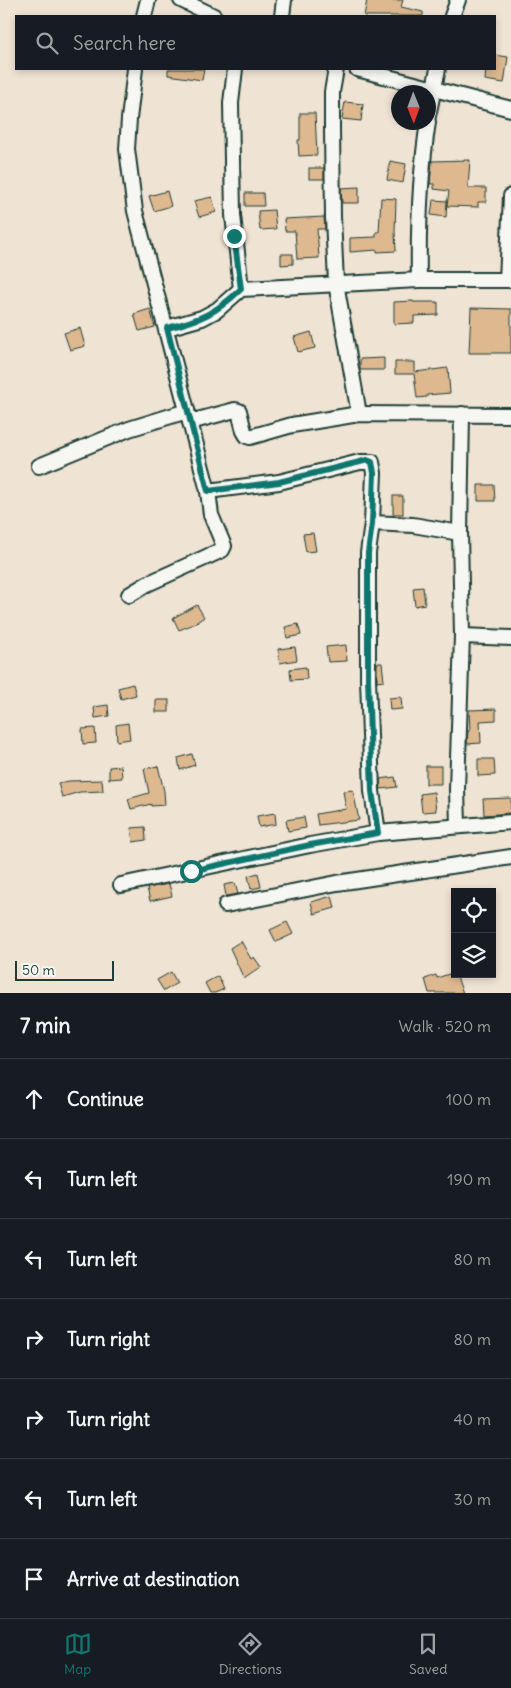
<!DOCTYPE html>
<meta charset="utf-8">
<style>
:root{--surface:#171b24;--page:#20242c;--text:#f1f3f6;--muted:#9ea1a6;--line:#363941;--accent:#0f766e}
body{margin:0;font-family:Delius,sans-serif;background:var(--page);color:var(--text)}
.controls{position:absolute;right:15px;bottom:15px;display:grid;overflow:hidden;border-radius:0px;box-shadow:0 2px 8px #0003}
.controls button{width:45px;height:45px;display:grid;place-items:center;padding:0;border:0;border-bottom:1px solid var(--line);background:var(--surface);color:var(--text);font:25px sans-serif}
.compass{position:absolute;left:391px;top:85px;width:45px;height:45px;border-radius:50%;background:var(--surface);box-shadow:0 2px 8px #0003;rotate:179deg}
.scale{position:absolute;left:15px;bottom:12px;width:99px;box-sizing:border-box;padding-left:5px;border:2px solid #1f3d34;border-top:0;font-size:14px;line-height:18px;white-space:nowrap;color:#1f3d34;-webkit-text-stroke:4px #f6f6f2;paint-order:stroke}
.stop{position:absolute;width:15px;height:15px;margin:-11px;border:4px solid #0f766e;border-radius:50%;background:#fff}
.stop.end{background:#0f766e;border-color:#fff;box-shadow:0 1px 5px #0008}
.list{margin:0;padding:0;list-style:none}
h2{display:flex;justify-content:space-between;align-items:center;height:65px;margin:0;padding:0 20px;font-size:21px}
h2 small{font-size:16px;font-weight:400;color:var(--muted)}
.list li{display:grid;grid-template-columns:32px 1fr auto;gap:15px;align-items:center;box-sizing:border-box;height:80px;padding:0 20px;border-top:1px solid var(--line)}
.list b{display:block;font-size:19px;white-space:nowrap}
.list em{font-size:16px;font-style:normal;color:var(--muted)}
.icon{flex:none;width:28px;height:28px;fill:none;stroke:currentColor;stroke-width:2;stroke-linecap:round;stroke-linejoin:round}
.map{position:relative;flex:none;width:511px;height:993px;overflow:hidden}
.search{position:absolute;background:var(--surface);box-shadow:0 2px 8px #0003;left:15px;right:15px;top:15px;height:55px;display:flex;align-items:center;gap:12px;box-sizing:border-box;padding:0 18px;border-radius:0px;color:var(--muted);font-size:19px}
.sheet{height:625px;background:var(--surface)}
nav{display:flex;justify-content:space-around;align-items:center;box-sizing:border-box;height:70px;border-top:1px solid var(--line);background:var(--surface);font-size:14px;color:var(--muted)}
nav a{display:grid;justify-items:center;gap:2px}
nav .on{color:var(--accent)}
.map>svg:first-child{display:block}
.building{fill:#deb88f;stroke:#1f3d34}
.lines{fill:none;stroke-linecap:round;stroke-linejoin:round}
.street-casing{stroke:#1f3d34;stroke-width:18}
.street{stroke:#f6f6f2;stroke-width:14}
.route{stroke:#0f766e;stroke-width:6}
</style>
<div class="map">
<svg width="511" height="993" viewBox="0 0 511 993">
<rect width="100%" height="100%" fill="#efe3d4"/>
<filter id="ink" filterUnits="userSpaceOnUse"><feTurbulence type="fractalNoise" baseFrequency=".02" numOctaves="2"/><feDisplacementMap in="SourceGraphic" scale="10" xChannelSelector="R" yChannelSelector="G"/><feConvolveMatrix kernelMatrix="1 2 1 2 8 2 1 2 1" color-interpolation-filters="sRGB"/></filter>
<g filter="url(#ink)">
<g class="building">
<path d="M367,0H403L401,7L423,12V16H364Z"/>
<path d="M495,55L508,57L504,83L485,80L486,69H495Z"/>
<path d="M168,69H204L202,80L168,75Z"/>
<path d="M345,102L363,104L361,121L342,119Z"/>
<path d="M300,113H315L317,155L299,156L298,140H300Z"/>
<path d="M470,160L468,188H486V202H478V207L447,206L449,191L434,189V184H430L432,161Z"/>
<path d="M390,161L406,164L403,183L387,180Z"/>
<rect x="309" y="168" width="15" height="11"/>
<path d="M359,187V203H342L341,188Z"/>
<path d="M167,191L171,206L154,211L149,196Z"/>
<path d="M245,193H263L264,206H245Z"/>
<path d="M212,197L216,212L199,217L194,201Z"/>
<path d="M381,198L396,199L395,232L396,251L377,252V250L350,252V238L376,237V232H379Z"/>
<path d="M433,200L447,201L446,217L431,215Z"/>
<path d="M274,210L276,229L260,230L258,211Z"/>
<path d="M324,217L325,229H317L319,258L297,259L295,231H285L284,219Z"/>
<path d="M281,254H293V264L281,265Z"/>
<path d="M413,301V302H438V315L414,316V323L394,324V302Z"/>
<path d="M471,308L511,309V353H469Z"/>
<path d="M150,309L155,327L139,331L134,314Z"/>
<path d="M80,328L85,346L70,350L64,333Z"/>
<path d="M311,332L315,348L298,352L294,337Z"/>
<path d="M384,358V370H360V359Z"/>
<path d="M395,362H415V372L448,368L450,393L427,395V397L417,398L414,374H395Z"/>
<path d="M478,485H494L495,501H478Z"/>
<rect x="393" y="496" width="10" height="18"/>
<path d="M313,533L316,551L306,552L303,534Z"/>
<path d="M423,587L425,604L415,606L413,588Z"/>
<path d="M197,605L204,617L194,624L179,630L173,618Z"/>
<path d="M298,624L301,635L287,638L285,627Z"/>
<path d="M346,645L347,661L328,662L326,647Z"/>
<path d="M295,647L297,660L280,663L278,649Z"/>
<path d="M377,663H382L384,681L377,682Z"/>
<path d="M306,667L307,679L291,680L290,669Z"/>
<path d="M133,684L136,695L121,699L118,688Z"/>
<path d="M401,697L402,709L390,710L389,698Z"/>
<rect x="156" y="700" width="13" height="12"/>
<path d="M108,705L109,716L95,718L94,707Z"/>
<path d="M496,709V720L480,721L481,743L467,744L468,731L470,730L469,710Z"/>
<path d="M128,723L130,739L117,741L116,725Z"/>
<path d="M95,728L96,743L83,744L82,729Z"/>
<path d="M192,754L195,765L180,770L178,758Z"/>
<path d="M478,759H494L495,775L478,776Z"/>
<path d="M121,766L122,778L109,779V767Z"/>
<path d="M158,766L164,791L165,805L151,806V804L131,809L128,799L149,793L144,769Z"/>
<rect x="426" y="766" width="15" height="18"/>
<path d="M395,777L397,787L381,789L380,779Z"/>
<path d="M102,780L103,791L80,792L62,797L58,783L69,781Z"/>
<path d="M353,790L359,820L318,825L316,814L346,809L343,791Z"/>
<path d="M434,792L436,811L422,812L420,794Z"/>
<path d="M511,798V813L484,815L483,799Z"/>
<path d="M275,813L276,824L259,827L257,816Z"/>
<path d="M304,817L306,828L288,831L286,820Z"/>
<path d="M145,827L146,840L133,842L131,828Z"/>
<path d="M258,873L261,887L251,889L248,876Z"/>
<path d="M235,883L238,894L226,896L224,885Z"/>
<path d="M169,884L172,896L150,901L147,888Z"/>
<path d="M332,896L335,908L314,914L311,902Z"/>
<path d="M287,922L293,934L276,942L270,930Z"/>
<path d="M241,941L251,959L254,957L261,967L244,979L230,948Z"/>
<path d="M171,972L177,983L164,991L157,980Z"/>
<path d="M455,972L463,993H429L425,979L436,975L437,978Z"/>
<path d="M218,976L224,989L215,993H210L205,983Z"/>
</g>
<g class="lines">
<g class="street-casing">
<g id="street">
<path d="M181,0L214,16"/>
<path d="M144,16L148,0"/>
<path d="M282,16L284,0"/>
<path d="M452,16L458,0"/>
<path d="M235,69L231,103L233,215L241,289"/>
<path d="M336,69L332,92V129L333,217L336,283L359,414"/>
<path d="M357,69L511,109"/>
<path d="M428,116L438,69"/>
<path d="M419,280C418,227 420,174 428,122"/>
<path d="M507,280L511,196"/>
<path d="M167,328L202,318L217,310L241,289L419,280H511"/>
<path d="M190,422L235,410L239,411L244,431L247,436L250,437L292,425L359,414L511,415"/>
<path d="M39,466L129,429L187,411"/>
<path d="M208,491L279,482L360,462H372L374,473L372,523L368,553V679L372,791L378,833"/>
<path d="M372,523L413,525L460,533"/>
<path d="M129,595L147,584L222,550L224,546L211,515L208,491L135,211L127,149L129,119L135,69"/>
<path d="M462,636L511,638"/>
<path d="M458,826L457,789L462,636L460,533L462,414"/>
<path d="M121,885L310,845L378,833L511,822"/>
<path d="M226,905L337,883L511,857"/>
</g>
</g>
<use href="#street" class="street"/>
</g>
</g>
<g class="lines" filter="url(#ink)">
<path class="route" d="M191,871L310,845L378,833L372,791L368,679V553L372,524L374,473L372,462L367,460L360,462L279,482L208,491L167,328C201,320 216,313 241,289L234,236"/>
</g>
</svg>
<div class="controls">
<button><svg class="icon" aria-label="locate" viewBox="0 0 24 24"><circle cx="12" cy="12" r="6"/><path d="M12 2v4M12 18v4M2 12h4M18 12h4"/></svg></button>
<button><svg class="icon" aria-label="layers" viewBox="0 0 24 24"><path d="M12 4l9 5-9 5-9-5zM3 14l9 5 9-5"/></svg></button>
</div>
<svg class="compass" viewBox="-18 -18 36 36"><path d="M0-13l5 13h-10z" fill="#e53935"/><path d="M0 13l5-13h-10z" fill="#9ea1a6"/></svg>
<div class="scale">50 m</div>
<div class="stop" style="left:191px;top:871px"></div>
<div class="stop end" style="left:234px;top:236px"></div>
<div class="search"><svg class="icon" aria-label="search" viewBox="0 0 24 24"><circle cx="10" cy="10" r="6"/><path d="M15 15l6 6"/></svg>Search here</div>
</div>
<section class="sheet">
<h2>7 min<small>Walk · 520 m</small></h2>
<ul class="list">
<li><svg class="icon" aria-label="ahead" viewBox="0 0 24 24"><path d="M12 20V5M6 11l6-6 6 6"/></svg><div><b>Continue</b></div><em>100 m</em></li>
<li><svg class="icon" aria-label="left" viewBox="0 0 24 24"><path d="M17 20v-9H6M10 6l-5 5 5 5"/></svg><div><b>Turn left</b></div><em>190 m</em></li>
<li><svg class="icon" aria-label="left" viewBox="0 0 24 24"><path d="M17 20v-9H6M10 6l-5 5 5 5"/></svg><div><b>Turn left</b></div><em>80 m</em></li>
<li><svg class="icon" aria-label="right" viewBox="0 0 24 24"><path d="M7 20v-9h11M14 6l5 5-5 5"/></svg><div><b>Turn right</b></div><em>80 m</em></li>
<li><svg class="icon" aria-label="right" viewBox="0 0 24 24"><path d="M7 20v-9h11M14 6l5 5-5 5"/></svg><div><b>Turn right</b></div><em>40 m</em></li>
<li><svg class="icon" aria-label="left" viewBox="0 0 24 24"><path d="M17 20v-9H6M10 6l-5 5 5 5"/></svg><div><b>Turn left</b></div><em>30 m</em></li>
<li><svg class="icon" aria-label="arrive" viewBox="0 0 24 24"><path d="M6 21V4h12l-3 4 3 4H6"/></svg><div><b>Arrive at destination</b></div></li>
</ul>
</section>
<nav>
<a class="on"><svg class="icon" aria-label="map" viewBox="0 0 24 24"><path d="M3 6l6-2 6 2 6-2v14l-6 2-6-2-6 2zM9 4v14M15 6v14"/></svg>Map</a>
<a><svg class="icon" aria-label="directions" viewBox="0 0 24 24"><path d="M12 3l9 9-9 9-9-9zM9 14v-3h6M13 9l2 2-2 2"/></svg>Directions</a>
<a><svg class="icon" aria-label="saved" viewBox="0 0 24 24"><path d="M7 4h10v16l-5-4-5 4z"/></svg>Saved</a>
</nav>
